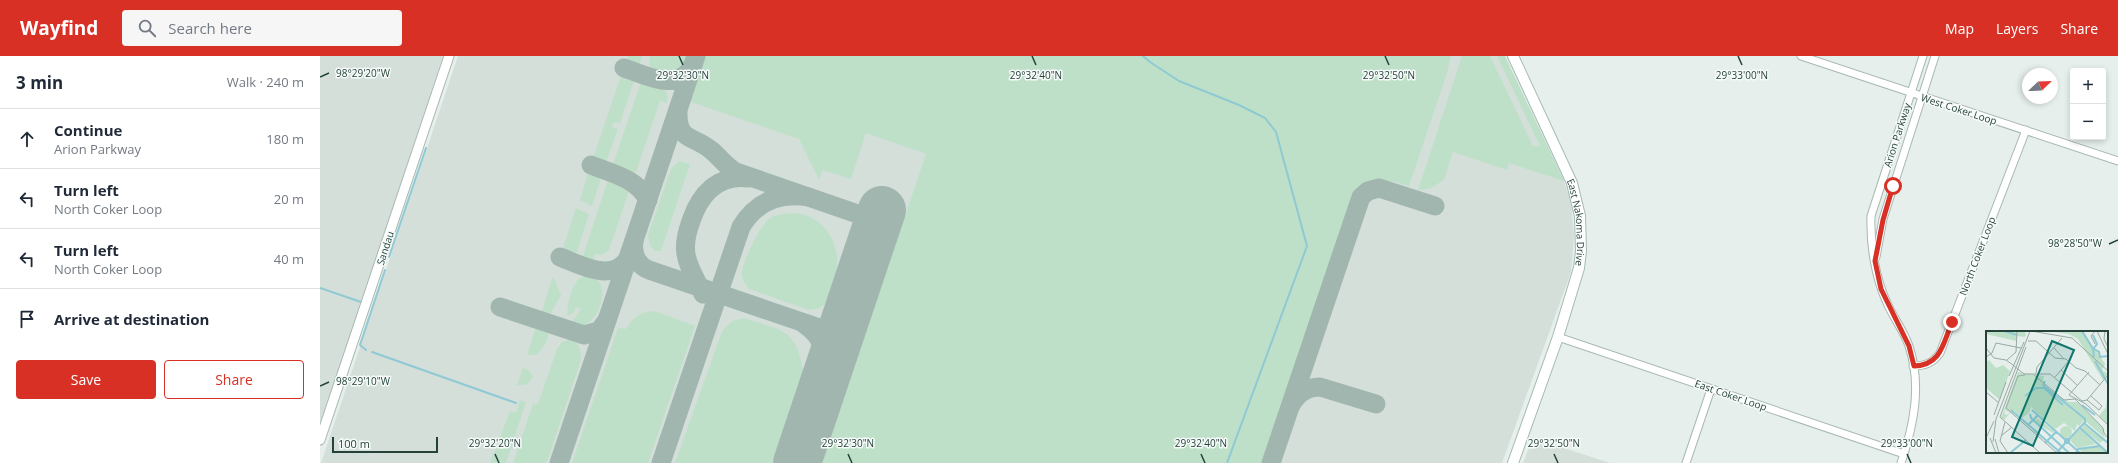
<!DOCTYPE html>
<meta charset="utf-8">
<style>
:root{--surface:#fff;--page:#f6f6f7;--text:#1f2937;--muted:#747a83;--line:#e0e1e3;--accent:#d93025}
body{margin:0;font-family:"Open Sans",sans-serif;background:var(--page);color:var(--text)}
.controls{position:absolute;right:12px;top:12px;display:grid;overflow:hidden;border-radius:4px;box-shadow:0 2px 6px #0003}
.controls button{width:36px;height:36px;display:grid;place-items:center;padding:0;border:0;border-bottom:1px solid var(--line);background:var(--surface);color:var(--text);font:20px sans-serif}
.compass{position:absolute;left:1702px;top:12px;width:36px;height:36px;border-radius:50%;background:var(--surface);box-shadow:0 2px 6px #0003;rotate:67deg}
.scale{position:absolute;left:12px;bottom:10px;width:106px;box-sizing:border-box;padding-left:4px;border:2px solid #24423a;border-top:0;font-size:11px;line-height:14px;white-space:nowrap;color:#24423a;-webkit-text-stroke:3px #f7fbf9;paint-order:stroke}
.stop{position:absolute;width:12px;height:12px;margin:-9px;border:3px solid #d93025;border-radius:50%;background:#fff}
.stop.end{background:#d93025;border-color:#fff;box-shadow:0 1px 4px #0008}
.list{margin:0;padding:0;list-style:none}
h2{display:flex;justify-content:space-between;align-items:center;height:52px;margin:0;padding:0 16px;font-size:17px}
h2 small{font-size:13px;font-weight:400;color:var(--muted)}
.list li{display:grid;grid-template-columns:26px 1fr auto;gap:12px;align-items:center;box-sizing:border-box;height:60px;padding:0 16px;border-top:1px solid var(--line)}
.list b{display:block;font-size:15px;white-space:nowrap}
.list p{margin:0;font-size:13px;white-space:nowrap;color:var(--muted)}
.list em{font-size:13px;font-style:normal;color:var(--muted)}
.actions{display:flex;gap:8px;padding:12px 16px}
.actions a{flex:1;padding:9px 0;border:1px solid var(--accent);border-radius:4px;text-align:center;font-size:14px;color:var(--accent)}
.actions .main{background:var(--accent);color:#fff}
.icon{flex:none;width:22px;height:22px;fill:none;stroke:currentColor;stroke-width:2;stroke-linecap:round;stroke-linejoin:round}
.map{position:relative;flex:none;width:1798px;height:407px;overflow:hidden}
header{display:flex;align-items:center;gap:24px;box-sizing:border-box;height:56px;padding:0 20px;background:var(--accent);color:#fff}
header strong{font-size:19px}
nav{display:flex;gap:22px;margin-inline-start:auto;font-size:14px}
.search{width:280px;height:36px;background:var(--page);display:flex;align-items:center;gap:10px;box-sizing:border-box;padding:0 14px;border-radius:4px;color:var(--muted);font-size:15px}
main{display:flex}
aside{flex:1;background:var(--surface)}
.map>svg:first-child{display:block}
.built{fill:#d4dfda}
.green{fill:#bfe0c8}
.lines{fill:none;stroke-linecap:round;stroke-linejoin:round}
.stream{stroke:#8ec9d4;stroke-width:2}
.taxiway{stroke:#a2b6b0;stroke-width:19}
.runway{stroke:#a2b6b0;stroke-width:48}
.minor-casing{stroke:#a8b8b2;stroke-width:9}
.tertiary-casing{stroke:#a8b8b2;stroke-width:11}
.secondary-casing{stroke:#a4bbb3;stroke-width:12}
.minor{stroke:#fff;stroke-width:7}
.tertiary{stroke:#fff;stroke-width:9}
.secondary{stroke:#fff;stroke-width:10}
.route{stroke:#d93025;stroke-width:5}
.ticks{fill:none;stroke:#24423a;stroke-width:1.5}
.labels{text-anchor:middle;stroke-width:3;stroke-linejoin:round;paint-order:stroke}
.street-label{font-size:10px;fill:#24423a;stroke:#f7fbf9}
.inset-river{fill:none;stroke:#8ec9d4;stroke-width:2}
.inset-road{fill:none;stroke:#98aaa4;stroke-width:1}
.view{fill:#0f766e;fill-opacity:0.15;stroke:#0f766e;stroke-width:2}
.inset-edge{fill:none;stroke:#24423a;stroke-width:2}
.ticks-label{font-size:10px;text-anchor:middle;fill:#24423a;stroke:#f7fbf9;stroke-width:3;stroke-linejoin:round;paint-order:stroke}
</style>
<header>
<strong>Wayfind</strong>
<div class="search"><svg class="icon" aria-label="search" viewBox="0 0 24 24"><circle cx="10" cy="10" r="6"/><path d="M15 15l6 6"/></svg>Search here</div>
<nav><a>Map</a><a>Layers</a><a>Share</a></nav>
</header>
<main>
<aside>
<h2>3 min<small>Walk · 240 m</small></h2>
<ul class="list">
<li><svg class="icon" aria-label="ahead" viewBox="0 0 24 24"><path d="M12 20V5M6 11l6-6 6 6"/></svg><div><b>Continue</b><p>Arion Parkway</p></div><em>180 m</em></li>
<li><svg class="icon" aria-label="left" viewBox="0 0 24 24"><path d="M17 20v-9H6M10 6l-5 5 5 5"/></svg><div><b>Turn left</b><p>North Coker Loop</p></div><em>20 m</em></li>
<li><svg class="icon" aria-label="left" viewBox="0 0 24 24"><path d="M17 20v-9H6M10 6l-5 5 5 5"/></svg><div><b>Turn left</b><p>North Coker Loop</p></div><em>40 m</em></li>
<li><svg class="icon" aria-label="arrive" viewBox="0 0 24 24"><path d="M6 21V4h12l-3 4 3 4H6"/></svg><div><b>Arrive at destination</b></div></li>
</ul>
<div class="actions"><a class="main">Save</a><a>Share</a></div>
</aside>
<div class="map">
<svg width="1798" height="407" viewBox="0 0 1798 407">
<rect width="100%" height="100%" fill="#e6efeb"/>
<g class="built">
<path d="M0,0H123L0,371Z"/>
<path d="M138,0H1184L1242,120L1251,145L1254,181L1251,216L1182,407H1Z"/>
<path d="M1213,382L1290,407H1203Z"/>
</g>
<g class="green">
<path d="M308,0H322L319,10L306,6Z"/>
<path d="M330,0H369L363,13L351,19L332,13L329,8Z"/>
<path d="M383,0H1131L1127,17L1089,130C1064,124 1052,118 1033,139L942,407H502L606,98L546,77L531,123L502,114L499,124L479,83L368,45Z"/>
<path d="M1142,0H1170L1213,90H1220L1177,0H1185L1244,125L1189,107L1187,114L1133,96L1124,124L1109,133L1098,134Z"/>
<path d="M302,17L311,20L314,25L300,67L294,66L292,71L298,73L285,109L275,105L273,102Z"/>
<path d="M325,24C337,29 350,31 347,47L340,45L316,116L309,117L292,111L320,29Z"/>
<path d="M359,105L370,108L341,195H335L330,189L328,179L351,113Z"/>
<path d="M271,115L282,119L272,150L260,144L268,117Z"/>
<path d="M289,121L307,128L310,132L289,194L282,199L275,198L272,206L262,203Z"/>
<path d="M256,152L269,158L256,199L242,195Z"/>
<path d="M473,157C501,158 519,183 517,210C517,217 513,225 511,231C509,236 508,245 504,249C499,253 495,253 489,254L429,233C425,228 421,222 422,216C423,205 440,169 449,163C456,158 465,158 473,157Z"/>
<path d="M269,218C298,227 274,283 251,267L261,253L256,251L254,256L248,260C246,251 251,232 257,225C260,221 264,220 269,218Z"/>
<path d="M233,220L241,239L231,257L221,258Z"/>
<path d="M330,255L338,256L375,270L328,407H252L298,272L306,273C312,263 317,258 330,255Z"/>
<path d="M424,262C461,274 478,273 483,317L452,407H355L402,275L412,265Z"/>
<path d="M216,271L228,277L227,285L220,296L216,299H207Z"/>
<path d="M248,284C260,285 261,295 261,304L228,403L225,407H193L211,354L213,347L218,348L237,293L242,286Z"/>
<path d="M203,312L209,314L213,321L206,329H197Z"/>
<path d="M200,344L206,346L186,407H170L190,355L196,357Z"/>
</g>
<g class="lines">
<g class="stream">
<path d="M823,0L830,6L859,25L919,49L945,62L956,76L987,190L907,407"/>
<path d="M69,201L106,92"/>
<path d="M0,232L44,247"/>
<path d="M46,294L40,289L65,214"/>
<path d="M52,296L196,347"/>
</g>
<g class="taxiway">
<path d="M304,12C326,19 359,38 373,9"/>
<path d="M358,55C357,86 373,79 391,94C400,101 405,110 416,116L558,165"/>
<path d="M271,109C293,118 316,122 328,144"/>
<path d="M314,185C312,199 317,209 329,214L520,279"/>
<path d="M240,201C261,209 294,228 309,201"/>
<path d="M383,238C377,225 368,212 366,198C364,187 367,176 371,165C380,138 398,118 429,122"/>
<path d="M180,251L264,279L279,275L287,264"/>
<path d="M484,268C509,285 506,303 503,329"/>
<path d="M971,349C977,338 987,331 1000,331L1056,348"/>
<path d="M239,407L376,0"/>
<path d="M341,407L421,171C436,146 459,136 488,141"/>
<path d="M951,407L1041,141L1048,135L1059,132L1115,150"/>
</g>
<path class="runway" d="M477,407L562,154"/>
<g class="minor-casing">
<g id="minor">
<path d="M1481,0L1798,105"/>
<path d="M1556,201L1563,163L1615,0"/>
<path d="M1238,281L1584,398"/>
<path d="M1593,310C1605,310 1613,307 1620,297L1706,74"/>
<path d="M1366,407L1391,333"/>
<path d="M1581,407C1594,369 1602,329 1589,290C1584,275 1573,261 1567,247C1555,221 1550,188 1551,160L1603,0"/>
</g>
</g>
<g class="tertiary-casing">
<path id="tertiary" d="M0,384L129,0"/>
</g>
<g class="secondary-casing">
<g id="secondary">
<path id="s1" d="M1193,0L1252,127L1260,160L1261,195L1259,212L1238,281L1193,407"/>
</g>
</g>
<use href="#minor" class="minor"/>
<use href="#tertiary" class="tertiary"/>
<use href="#secondary" class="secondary"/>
</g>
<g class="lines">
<path class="route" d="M1573,130L1563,164L1555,205L1561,233L1589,290L1594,310C1621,309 1623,288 1632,266"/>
</g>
<path class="ticks" d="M359,0L363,9M712,0L716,9M1065,0L1069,9M1418,0L1422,9M0,21L9,17M1789,188L1798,184M0,330L9,326M175,398L179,407M528,398L532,407M881,398L885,407M1234,398L1238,407M1587,398L1591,407"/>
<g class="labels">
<g class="street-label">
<text transform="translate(1639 53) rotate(18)" y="4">West Coker Loop</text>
<text transform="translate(1577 79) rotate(-72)" y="4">Arion Parkway</text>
<text dy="4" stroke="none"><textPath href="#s1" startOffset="180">East Nakoma Drive</textPath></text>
<text transform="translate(65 192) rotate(-72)" y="4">Sandau</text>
<text transform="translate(1657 200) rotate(-69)" y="4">North Coker Loop</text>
<text transform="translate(1411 339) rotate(19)" y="4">East Coker Loop</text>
</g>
</g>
<g transform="translate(1666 275)">
<rect width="122" height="122" fill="#e6efeb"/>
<path d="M0,0H38L40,3L39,6L31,5L30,10L0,3ZM62,0H97L119,33L116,39L122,43L117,49L92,8L83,3ZM3,29L10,37L17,34L24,40L14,69L0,57V31ZM32,41L58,45L56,54L98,89L93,95L91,93L89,100L78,92L69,98L45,76L43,82L36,87L27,79L21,81L20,78L18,82L21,84L25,80L28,82H24L18,89L15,87ZM122,59V93L113,85L120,76ZM73,65L83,71H91L117,97L119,107L75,69ZM51,87L68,100L67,102L49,91ZM97,93L118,109L114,112L96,98ZM74 101a6 6 0 1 1 12 0a6 6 0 1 1-12 0ZM92,99H95L110,113L91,117L84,109ZM112,114L121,122H96L94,119Z" fill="#bfe0c8"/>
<path class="inset-river" d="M18,0L31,4M96,0L107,18L108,26M107,18L111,13L107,4M108,18L113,21L114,26L122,25M109,30L122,53M59,50L57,54L99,88V92M122,62V79M39,65L50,57H58L77,74M96,74L109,84M25,79L75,122M46,79L94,122M44,83L45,87L83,122M43,93L52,84M93,96L122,122M79,108H83V112H79ZM59,112L69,102H72M71,121L98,92L122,112M24,122L40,109M90,122L92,118L114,115"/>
<path class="inset-road" d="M45,0L86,7L122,40M111,0L122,23M119,0L118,8L122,16M42,10H50L69,27L80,28L90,37L99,40L114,54M109,13L105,5L109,0M0,17L8,27L20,29L27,34M68,17L78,28M0,26L6,22L10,12L35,17M21,29L30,21L31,0M27,34L38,43H64L96,70L101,69L122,44M75,39L91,54M103,41L83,64L100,73L122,94M50,42L51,36L76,7M39,44L32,45L20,77L71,122M48,44L78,69L89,68L117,97L118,102L122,107M23,45L38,11M69,46L83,30M0,61L13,72M101,69L113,79L116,75L105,65M8,84L20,51M14,86L53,121M14,86L40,16M19,91L14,110L22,122M15,105L26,96M0,107L8,90M4,107L10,122M9,108L13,122M7,111L10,88L44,0"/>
<path class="view" d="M66,10L88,19L47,115L26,106Z"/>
<rect width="122" height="122" class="inset-edge"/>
</g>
<g class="ticks-label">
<text x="43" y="21">98°29'20"W</text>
<text x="363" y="23">29°32'30"N</text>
<text x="716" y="23">29°32'40"N</text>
<text x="1069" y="23">29°32'50"N</text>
<text x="1422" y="23">29°33'00"N</text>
<text x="1755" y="191">98°28'50"W</text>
<text x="43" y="329">98°29'10"W</text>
<text x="175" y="391">29°32'20"N</text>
<text x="528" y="391">29°32'30"N</text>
<text x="881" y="391">29°32'40"N</text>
<text x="1234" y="391">29°32'50"N</text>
<text x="1587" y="391">29°33'00"N</text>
</g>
</svg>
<div class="controls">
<button>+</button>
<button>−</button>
</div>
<svg class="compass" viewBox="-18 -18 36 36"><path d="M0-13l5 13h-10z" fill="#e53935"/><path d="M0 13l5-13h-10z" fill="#747a83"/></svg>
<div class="scale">100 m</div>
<div class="stop" style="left:1573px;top:130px"></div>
<div class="stop end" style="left:1632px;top:266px"></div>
</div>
</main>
